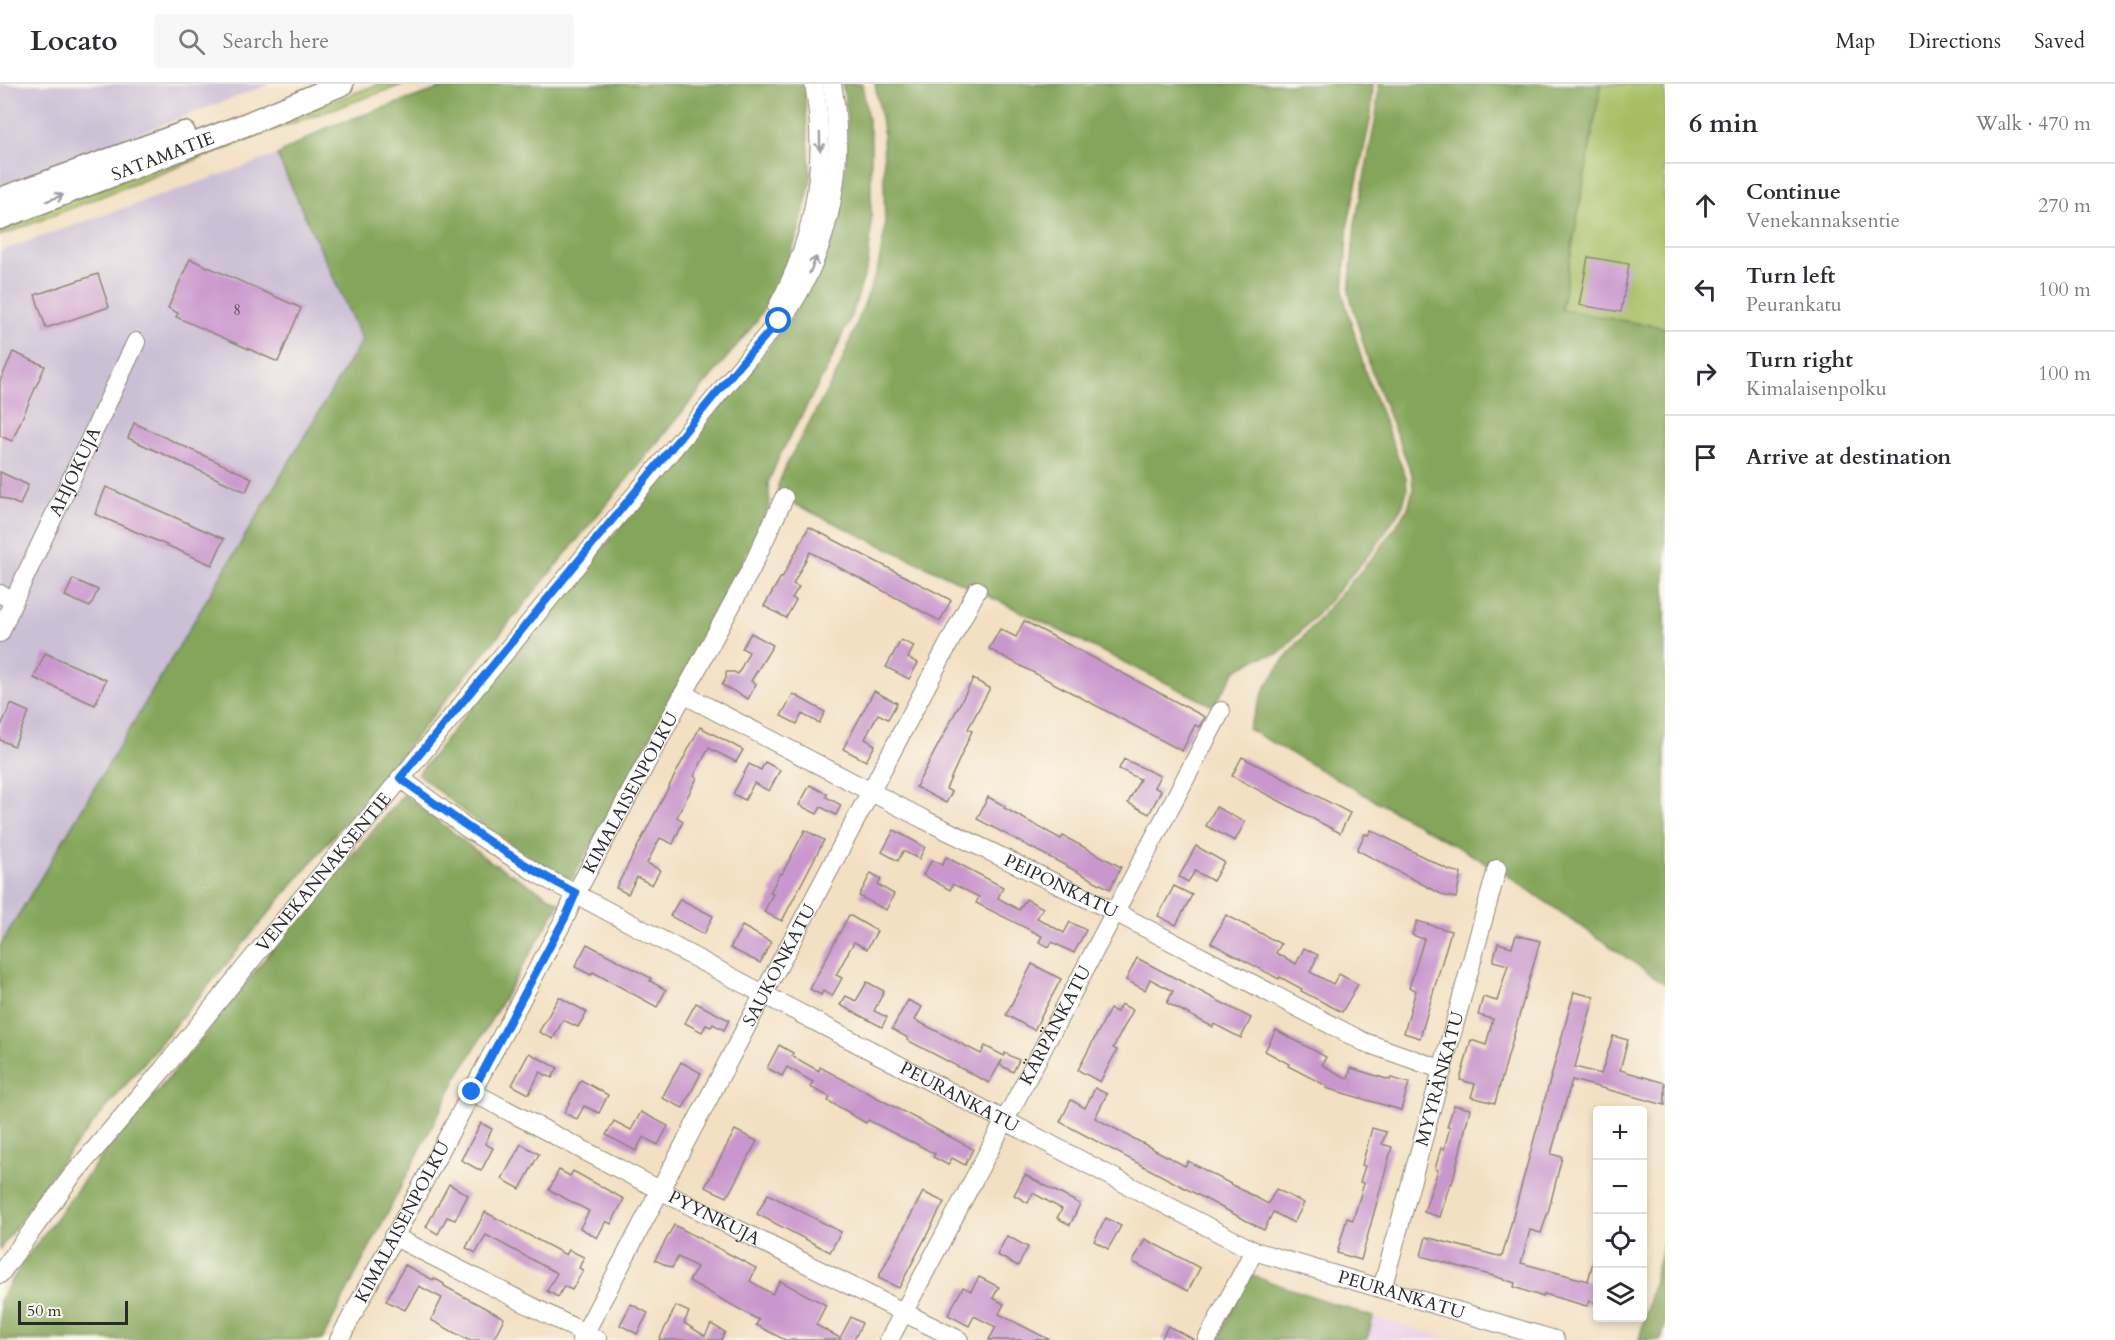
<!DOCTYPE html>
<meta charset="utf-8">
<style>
:root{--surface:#fff;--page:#f7f7f7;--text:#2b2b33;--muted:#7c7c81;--line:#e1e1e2}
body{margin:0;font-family:Cardo,serif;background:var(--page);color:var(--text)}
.controls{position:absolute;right:18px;bottom:18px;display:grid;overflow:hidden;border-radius:6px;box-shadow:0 3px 9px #0003}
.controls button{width:54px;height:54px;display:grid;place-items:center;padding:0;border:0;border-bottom:2px solid var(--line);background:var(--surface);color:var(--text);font:30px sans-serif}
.scale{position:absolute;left:18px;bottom:15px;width:110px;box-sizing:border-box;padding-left:6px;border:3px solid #2b2b2b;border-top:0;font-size:16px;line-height:21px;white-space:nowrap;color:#2b2b2b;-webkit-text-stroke:4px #fbf7ec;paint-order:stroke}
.stop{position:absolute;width:18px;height:18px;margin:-14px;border:4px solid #1a73e8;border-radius:50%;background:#fff}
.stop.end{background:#1a73e8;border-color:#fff;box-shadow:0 2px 6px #0008}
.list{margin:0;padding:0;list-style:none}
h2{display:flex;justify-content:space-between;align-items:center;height:78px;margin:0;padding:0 24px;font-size:26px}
h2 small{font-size:20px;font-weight:400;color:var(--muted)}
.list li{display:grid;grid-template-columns:39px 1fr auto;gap:18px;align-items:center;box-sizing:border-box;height:84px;padding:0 24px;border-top:2px solid var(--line)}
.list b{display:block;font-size:22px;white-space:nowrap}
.list p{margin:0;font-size:20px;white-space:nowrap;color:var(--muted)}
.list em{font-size:20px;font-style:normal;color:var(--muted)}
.icon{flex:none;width:33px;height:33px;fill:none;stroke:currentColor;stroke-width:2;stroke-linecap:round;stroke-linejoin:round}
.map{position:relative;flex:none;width:1665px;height:1256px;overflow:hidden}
header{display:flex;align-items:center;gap:36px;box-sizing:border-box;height:84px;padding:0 30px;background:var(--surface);border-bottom:2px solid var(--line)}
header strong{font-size:28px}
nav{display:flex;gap:33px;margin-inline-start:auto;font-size:21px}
.search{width:420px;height:54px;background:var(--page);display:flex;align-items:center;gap:15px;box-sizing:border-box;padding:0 21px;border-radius:6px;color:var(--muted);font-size:22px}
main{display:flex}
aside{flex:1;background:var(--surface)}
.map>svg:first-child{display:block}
.built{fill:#ecd1ea}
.industrial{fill:#cbbfd5}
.green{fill:#a5be64;stroke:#687448;stroke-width:1.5}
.forest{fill:#84a55a;stroke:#586842;stroke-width:1.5}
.building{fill:#c997cd}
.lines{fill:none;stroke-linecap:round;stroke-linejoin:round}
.minor-casing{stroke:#8f8677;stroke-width:20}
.major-casing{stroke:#8f8677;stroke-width:25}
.minor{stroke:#fff;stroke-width:18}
.major{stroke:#fff;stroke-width:22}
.oneway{stroke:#a0a0a0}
.route{stroke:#1a73e8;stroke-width:8}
.labels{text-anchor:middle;stroke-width:6;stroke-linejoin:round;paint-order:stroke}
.number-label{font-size:15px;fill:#524654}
.street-label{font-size:18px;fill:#2b2b2b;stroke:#fbf7ec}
</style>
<header>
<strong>Locato</strong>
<div class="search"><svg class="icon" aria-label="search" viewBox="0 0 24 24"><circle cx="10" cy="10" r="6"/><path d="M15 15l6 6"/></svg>Search here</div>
<nav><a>Map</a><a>Directions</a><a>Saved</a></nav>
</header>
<main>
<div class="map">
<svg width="1665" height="1256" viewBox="0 0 1665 1256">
<rect width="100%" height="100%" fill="#fbf7ec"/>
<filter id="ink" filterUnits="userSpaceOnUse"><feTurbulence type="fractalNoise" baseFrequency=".0167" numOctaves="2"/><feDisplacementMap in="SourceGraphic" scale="12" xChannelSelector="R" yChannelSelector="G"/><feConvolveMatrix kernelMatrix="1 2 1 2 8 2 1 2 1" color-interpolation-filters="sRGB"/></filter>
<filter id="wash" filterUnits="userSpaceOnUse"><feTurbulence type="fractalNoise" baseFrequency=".008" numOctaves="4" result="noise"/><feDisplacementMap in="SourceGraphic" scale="24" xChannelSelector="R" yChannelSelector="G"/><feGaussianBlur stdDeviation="1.35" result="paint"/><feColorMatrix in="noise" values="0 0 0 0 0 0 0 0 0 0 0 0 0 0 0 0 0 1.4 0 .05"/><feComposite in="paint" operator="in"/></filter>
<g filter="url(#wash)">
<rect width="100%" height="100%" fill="#f3e0c3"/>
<path class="built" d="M1373,1233L1455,1256H1367Z"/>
<g class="industrial">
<path d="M0,0H270L0,102Z"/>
<path d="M277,71L362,255L0,862V167Z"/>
</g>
<g class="green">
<path d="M379,0H405L276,45L0,152V141Z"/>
<path d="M1601,0H1665V244L1561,227Z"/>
</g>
<g class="forest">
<path d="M453,0H804L811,97L798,149L783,189L756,238L394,679L57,1083L0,1165V862L362,256L277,71L328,43Z"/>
<path d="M842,0H862L871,53V147L868,180L853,227L829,281L779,373L768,399L770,420L742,479L680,599L571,797L541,780L473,735L418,690C465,632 511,574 558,517C605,461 652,406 698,350C728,314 759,278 786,240C798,223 812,206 820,187C842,139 855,51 842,0Z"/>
<path d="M875,0H1373L1371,32L1348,140L1343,211L1366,290L1406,394L1407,406L1403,421L1376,462L1321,526L1279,570L1258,574L1236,586L1213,622L995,515L790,418L778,408V401L788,377L840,283L878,184L885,146L883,45Z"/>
<path d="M1379,0H1601L1561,226L1665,244V900L1504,789L1248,645L1265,604L1284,575L1380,465L1408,424L1413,406L1412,390L1371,286L1349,209L1355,140L1376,33Z"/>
<path d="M404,710L489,777L560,819L457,994L322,1256H0V1215L24,1177L102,1072L195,963L286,848Z"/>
<path d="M1665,1152V1242L1661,1256H1639Z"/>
<path d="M1250,1191L1373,1233L1367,1256H1217Z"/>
</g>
<g id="blocks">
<g class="building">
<path d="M1588,173L1629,180L1621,228L1579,221Z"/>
<path d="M190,175L301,224L278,278L176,233L178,229L168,224Z"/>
<path d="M98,190L109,223L46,244L35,211Z"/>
<path d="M13,268L45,282L12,357L0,352V297Z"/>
<path d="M134,339L252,394L246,408L128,354Z"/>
<path d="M0,388L28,401L20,421L0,413Z"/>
<path d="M106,403L224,455L212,481L95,430Z"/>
<path d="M809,443L951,516L940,537L810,468L793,500L799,503L792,514L796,516L786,534L764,522L781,493L782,494Z"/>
<path d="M73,495L98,506L90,523L65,512Z"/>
<path d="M1024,537L1205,633L1199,643L1195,641L1182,667L989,565L1000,545L1016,553Z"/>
<path d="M751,549L773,561L751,597L756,600L748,615L722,601L726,594V588H734L738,590L749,568L742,564Z"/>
<path d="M901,556L914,562L908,574L918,579L909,595L886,583Z"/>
<path d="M45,569L106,596L95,621L34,594Z"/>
<path d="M973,595L990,604L968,645L972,647L946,705L952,708L946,719L916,703Z"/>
<path d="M874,607L897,619L888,635L878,630L865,655L875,661L866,677L843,665Z"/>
<path d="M793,610L825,628L819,639L802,630L797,640L781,632Z"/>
<path d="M11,620L29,628L14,662L0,656V644Z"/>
<path d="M700,643L743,666L736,678L709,664L694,692L697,694L677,733L683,737L673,760L660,754L647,779L660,786L652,801L637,793L628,810L616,804Z"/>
<path d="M1242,673L1350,729L1340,749L1232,692Z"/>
<path d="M1124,675L1160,692L1154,703L1161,707L1149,730L1128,719L1140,695L1119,685Z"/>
<path d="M765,678L780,686L769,707L754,699L745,716L733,710L749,680L761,686Z"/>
<path d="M810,701L827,710L826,713L841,721L836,731L821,723L817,730L799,721Z"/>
<path d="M988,713L1005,722L1004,724L1061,755L1063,752L1121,783L1110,805L977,735Z"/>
<path d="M1216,723L1245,738L1235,757L1206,742Z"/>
<path d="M805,746L824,756L782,837L764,828L773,810L770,809L780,789L782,790Z"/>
<path d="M894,746L925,763L919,775L903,767L898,777L882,768Z"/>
<path d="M1371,746L1449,786L1461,789L1456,814L1445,812L1357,766L1365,750L1368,751Z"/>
<path d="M1196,762L1224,778L1213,797L1195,787L1188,798L1179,793Z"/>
<path d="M946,773L1003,803L998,814L1019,826L1026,815L1043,824L1037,834L1064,849L1070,838L1086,846L1074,869L1052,858L1049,863L1039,858L1042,852L976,819L979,813L953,800L950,806L923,791L932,776L942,781Z"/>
<path d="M871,789L881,795L878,801L894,810L886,826L859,812Z"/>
<path d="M1174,802L1192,811L1176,841L1158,832Z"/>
<path d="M680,815L713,832L704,850L670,832Z"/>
<path d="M849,831L877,847L867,865L854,858L836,891L842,894L832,912L823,907L821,911L810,905Z"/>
<path d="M1226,831L1281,860L1276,869L1296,880L1304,864L1318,871L1310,888L1333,900L1339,890L1358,900L1342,928L1301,907L1302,905L1280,893L1279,895L1211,859Z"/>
<path d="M1417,837L1451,847L1420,954L1404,949L1416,906L1409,904L1424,855L1412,851Z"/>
<path d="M742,842L771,858L760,879L730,864Z"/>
<path d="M1516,851L1540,857L1495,1019L1471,1013L1475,1000L1460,996L1471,956L1486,961L1493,935L1478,931L1483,913L1497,917L1508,881L1493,877L1498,859L1512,863Z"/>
<path d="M587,860L651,894L650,897L666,906L657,923L593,888L591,891L575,883Z"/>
<path d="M1137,874L1251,934L1241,954L1214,940L1213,943L1167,919L1173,907L1150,895L1145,906L1126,896Z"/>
<path d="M1032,880L1061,895L1034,946L1006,931Z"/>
<path d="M867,898L884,907L874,927L887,933L882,943L840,921L846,912L856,917Z"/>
<path d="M1574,908L1594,913L1575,983L1601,990L1613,952L1628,956L1620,986L1665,999V1021L1572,996L1551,1070L1562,1073L1549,1125L1541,1149L1530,1146L1521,1179L1588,1197L1594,1174H1598V1220L1589,1217L1587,1222L1544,1210L1543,1213L1514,1203L1515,1199L1497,1193L1421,1172L1426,1153L1502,1173Z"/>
<path d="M559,913L587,928L578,943L563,936L553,955L539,948Z"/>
<path d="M908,916L922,923L915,936L981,970L985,962L1004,972L1005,969L1019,976L1013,988L1000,981L1002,976L989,999L907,956L908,954L892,945Z"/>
<path d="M696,919L729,936L724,946L713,940L711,943L706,941L702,948L685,939Z"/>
<path d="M1121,920L1133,926L1113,964L1117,966L1100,998L1078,986L1110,925L1117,928Z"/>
<path d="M1276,946L1326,973L1322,981L1348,995L1351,984L1390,996L1391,994L1409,999L1401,1026L1326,1004L1327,1002L1288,982L1289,980L1265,967Z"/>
<path d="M779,961L793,969L792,972L819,987L820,983L973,1065L965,1081L952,1074L948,1081L933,1073L935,1070L911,1057V1058L868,1036L866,1039L850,1030V1029L828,1017L830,1013L810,1003L813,998L787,983L782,992L767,984Z"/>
<path d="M529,969L558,984L552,994L540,988L529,1010L512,1001Z"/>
<path d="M681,978L701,989L683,1024L662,1014Z"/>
<path d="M581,996L608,1011L599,1029L584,1022L577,1035L564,1029Z"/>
<path d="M1095,1004L1107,1010L1095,1034L1185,1082L1188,1077L1268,1120L1276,1105L1304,1119L1294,1139L1273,1128L1264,1146L1060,1038L1071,1016L1085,1024Z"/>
<path d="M1454,1021L1470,1025L1452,1100L1450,1099L1440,1133L1424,1128L1438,1086L1435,1085L1441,1064L1444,1065L1450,1043H1447Z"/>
<path d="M641,1028L668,1042L658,1061L643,1053L636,1067L606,1051L614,1037L631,1046Z"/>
<path d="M481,1039L492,1045L485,1060L493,1064L481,1087L461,1076Z"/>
<path d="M1372,1044L1386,1048L1382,1060L1392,1063L1361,1176L1337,1169L1347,1134L1353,1136L1364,1099L1360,1098L1365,1082L1362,1081Z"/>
<path d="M735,1046L757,1057L727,1113L705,1103Z"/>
<path d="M521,1060L539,1070L520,1105L502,1095Z"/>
<path d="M559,1086L570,1092L573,1087L624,1115L611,1140L606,1137L597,1154L580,1144L589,1127L549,1106Z"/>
<path d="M1025,1091L1080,1120L1070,1141L1057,1134L1062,1125L1033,1109L1028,1119L1014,1111Z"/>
<path d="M449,1100L468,1111L455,1136L447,1133L438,1150L426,1143Z"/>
<path d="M923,1108L944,1118L899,1204L878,1194Z"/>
<path d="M768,1110L841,1148L830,1168L757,1130Z"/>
<path d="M485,1128L566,1171L569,1166L584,1173L579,1184L583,1186L572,1206L564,1202L558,1213L547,1207L557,1189L486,1151L476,1169L466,1164Z"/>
<path d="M1106,1134L1121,1142L1108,1165L1094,1157Z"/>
<path d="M674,1141L756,1184L750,1197L772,1210L780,1197L826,1221L816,1241L840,1254L851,1233L862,1239L854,1256H785L756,1241L759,1236L689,1197L697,1183L678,1173L672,1184L655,1176Z"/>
<path d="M1007,1152L1028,1163L1018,1182L997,1171Z"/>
<path d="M1145,1155L1200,1184L1188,1207L1133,1178Z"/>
<path d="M405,1181L433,1196L434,1194L444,1200V1202L504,1234L493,1256H468L431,1236L442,1214L419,1202L405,1226L386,1217Z"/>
<path d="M979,1193L999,1203L993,1214L1004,1220L999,1230L1050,1256H989L996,1243L974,1232L969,1242L948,1231L963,1203L971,1207Z"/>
<path d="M631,1220L648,1229L637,1250L620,1241Z"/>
<path d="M676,1222L689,1228L684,1239L705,1252L711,1240L725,1248L721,1256H659Z"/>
<path d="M1168,1242L1195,1256H1161Z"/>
</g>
</g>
</g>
<g filter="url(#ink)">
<use href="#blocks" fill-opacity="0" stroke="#8f8677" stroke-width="1.5"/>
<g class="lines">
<g class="minor-casing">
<g id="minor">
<path d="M777,224C815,154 828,79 814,0"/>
<path d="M0,510L14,516L0,549"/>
<path id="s1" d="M14,516L136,258"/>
<path id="s2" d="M683,610L925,736L1115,828L1364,958L1443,986"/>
<path id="s3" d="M400,694L467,744L538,790L765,911L1254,1167L1555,1256"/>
<path id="s4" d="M472,1008L677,1115L959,1256"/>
<path d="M393,1152L598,1256"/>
<path id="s5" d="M0,1190L71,1093L164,984L256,870L791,222C832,157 846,76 832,0"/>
<path id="s6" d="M1382,1205L1497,785"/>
<path id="s7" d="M339,1256L566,832L576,809L751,485L784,414"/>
<path id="s8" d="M581,1256L977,506"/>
<path id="s9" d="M889,1256L1221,627"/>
<path d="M1207,1256L1254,1167"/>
</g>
</g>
<g class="major-casing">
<g id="major">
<path d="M0,115L184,49"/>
<path id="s10" d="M0,134L247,40L342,0"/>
</g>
</g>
<use href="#minor" class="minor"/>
<use href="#major" class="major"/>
</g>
<defs><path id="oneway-shaft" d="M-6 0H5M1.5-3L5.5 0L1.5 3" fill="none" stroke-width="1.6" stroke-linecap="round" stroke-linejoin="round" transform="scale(1.5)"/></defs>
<g class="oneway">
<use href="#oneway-shaft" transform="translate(820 58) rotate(89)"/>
<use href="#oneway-shaft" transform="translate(55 114) rotate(-20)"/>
<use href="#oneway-shaft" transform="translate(813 181) rotate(-67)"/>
</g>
</g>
<g class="lines" filter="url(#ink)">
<path class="route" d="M472,1008L566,832L576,809C513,777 457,736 400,694L742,278L779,237"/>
</g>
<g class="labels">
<g class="number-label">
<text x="237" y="231">8</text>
</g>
<g class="street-label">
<text dy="6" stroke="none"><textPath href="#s10" startOffset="174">SATAMATIE</textPath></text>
<text dy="6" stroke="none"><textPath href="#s1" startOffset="142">AHJOKUJA</textPath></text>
<text dy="6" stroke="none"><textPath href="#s7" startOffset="620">KIMALAISENPOLKU</textPath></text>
<text dy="6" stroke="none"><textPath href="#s5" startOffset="516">VENEKANNAKSENTIE</textPath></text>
<text dy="6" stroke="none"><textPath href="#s2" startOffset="424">PEIPONKATU</textPath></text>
<text dy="6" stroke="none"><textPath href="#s8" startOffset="424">SAUKONKATU</textPath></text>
<text dy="6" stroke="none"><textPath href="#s9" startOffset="356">KÄRPÄNKATU</textPath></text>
<text dy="6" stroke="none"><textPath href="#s6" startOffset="218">MYYRÄNKATU</textPath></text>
<text dy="6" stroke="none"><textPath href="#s3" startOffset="645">PEURANKATU</textPath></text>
<text dy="6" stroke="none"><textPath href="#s4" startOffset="273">PYYNKUJA</textPath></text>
<text dy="6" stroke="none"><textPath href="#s7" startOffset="134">KIMALAISENPOLKU</textPath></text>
<text dy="6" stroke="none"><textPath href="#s3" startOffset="1131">PEURANKATU</textPath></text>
</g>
</g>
</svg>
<div class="controls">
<button>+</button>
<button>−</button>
<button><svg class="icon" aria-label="locate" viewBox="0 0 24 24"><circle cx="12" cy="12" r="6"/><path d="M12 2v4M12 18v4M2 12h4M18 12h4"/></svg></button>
<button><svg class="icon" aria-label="layers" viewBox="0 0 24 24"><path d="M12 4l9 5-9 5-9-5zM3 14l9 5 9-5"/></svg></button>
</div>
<div class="scale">50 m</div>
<div class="stop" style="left:779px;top:237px"></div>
<div class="stop end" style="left:472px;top:1008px"></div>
</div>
<aside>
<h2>6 min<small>Walk · 470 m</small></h2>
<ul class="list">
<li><svg class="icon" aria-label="ahead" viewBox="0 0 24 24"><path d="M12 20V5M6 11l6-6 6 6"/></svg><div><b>Continue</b><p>Venekannaksentie</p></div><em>270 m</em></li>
<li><svg class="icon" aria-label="left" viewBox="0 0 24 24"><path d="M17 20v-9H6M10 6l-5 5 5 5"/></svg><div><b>Turn left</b><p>Peurankatu</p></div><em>100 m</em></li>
<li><svg class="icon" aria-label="right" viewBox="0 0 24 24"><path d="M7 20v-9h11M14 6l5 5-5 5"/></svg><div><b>Turn right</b><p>Kimalaisenpolku</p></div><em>100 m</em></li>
<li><svg class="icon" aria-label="arrive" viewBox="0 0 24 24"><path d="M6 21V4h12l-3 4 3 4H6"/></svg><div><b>Arrive at destination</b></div></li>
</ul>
</aside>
</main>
